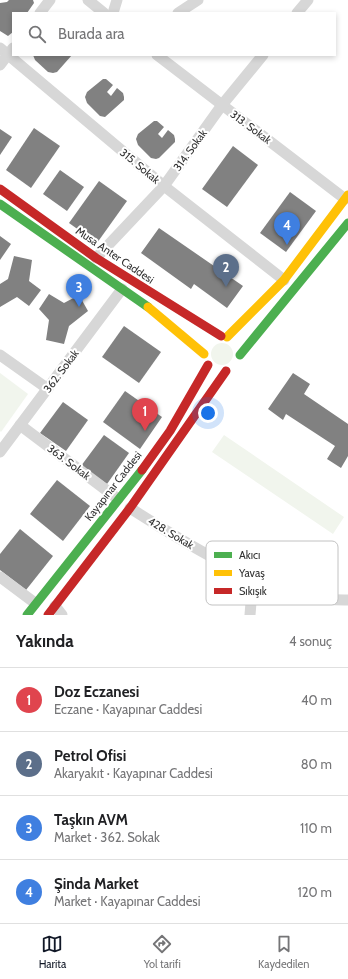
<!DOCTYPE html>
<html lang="tr">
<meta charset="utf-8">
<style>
:root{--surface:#fff;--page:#f2f2f2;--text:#202124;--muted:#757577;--line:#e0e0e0;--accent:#111827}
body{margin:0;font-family:Cabin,sans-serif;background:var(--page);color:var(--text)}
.you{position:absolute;left:208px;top:413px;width:14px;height:14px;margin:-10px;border:3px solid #fff;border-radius:50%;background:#1a73e8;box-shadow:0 0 0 6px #1a73e833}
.badge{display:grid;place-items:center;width:26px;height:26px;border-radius:50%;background:var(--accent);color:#fff;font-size:13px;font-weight:700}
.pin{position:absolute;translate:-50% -33px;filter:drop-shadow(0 1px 2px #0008)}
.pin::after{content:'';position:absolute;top:21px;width:14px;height:12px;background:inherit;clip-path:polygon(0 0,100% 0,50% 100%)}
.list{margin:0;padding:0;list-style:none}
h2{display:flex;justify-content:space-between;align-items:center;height:52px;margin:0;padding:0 16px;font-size:17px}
h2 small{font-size:13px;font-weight:400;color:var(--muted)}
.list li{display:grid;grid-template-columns:26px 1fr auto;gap:12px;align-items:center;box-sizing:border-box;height:64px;padding:0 16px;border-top:1px solid var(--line)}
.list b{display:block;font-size:15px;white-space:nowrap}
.list p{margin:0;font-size:13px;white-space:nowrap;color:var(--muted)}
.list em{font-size:13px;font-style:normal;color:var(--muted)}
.icon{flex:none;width:22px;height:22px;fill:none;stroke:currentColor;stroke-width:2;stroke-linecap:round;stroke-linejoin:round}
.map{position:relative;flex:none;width:348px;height:615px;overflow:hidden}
.search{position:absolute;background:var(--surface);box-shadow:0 2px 6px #0003;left:12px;right:12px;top:12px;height:44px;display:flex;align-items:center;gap:10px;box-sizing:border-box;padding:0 14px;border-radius:0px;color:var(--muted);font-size:15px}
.sheet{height:308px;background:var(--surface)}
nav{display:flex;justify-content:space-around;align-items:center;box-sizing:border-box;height:56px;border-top:1px solid var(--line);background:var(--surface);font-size:11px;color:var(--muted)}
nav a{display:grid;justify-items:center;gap:2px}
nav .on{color:var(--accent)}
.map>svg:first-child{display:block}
.green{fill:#f1f5ed}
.building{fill:#818181}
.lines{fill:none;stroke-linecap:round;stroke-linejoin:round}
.street{stroke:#d7d7d7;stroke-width:11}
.fast{stroke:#4caf50;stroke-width:9}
.slow{stroke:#ffc107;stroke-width:9}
.jam{stroke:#c62828;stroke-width:9}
.labels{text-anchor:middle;stroke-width:4;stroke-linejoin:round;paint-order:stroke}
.street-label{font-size:11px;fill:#333;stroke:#fff}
.key{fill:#fff;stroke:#c2c2c2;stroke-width:1}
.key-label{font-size:11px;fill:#333}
</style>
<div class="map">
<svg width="348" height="615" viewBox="0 0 348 615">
<rect width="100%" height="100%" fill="#fff"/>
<g class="green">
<circle cx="222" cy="354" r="11"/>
<path d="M0,373L28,394L1,432L0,431Z"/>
<path d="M224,435L344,517L333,534L212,452Z"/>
</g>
<g class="building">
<path d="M9,0H33L34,3L27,13H13V32L8,36L0,31V3L7,2Z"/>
<path d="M33,55H72L57,72L53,73L48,72L35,60Z"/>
<path d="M103,79H106L113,85L107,92L111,96L117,88L123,93L124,97V100L105,117L100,116L87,103L85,97L87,92Z"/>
<path d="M154,121H157L164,127L158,134L162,138L168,130L174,135L175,139V142L159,158L156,159L151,158L138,145L136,139L138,134Z"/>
<path d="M34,128L60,146L31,188L6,170Z"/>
<path d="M0,129L12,137L0,155Z"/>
<path d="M233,146L258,165L227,207L202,189Z"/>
<path d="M60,170L84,187L67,211L43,194Z"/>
<path d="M99,181L127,201L97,243L69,223Z"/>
<path d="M290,192L316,211L286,252L260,233Z"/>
<path d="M159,228L243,286L227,308L194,284L191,289L141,253Z"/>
<path d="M0,236L11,244L0,260Z"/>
<path d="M14,256L32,260L29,281L41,290L29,306L17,297L0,307V284L8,279Z"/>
<path d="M49,294L64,303L79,295L88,311L69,326L64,344L46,340L49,320L39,309Z"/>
<path d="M124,326L161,352L139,383L102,357Z"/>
<path d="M293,373L310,384L304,394L348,424V456L341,468L327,459L335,446L286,414L283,420L268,409Z"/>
<path d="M125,391L162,417L140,449L103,422Z"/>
<path d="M63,402L88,420L66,451L40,433Z"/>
<path d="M104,435L129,453L107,484L81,466Z"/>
<path d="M57,480L90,506L63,541L30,514Z"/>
<path d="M20,529L53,556L26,590L0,570V554Z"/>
</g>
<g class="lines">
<g class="street">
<path d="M88,0L104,13"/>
<path d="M40,13L50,0"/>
<path d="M113,13L117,0"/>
<path d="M178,13L198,0"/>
<path d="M297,13L308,0"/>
<path d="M0,48L164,186L284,280"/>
<path d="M157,55L345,199"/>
<path d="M0,65L13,48"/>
<path d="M96,258L164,186L222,105L263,55"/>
<path d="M0,355L48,389"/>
<path d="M20,425L118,499"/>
<path d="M0,452L122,289"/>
<path d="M130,508C188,545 278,602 348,600"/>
<path d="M0,577L35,603"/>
<path d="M55,606L62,615"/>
<path d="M250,615L253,577"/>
</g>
<g class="fast">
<path d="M0,204L148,307"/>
<path d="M240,355L348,223"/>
<path d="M27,615L142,470"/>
</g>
<g class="slow">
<path d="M148,307L204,354"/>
<path d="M227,337L284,280L348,195"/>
</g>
<g class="jam">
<path d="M0,189L96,258L221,336"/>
<path d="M142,470L170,431L208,365"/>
<path d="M48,615L130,508L226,371"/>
</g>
</g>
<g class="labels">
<g class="street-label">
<text transform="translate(251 127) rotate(37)" y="4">313. Sokak</text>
<text transform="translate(190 150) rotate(-54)" y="4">314. Sokak</text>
<text transform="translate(140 166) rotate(40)" y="4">315. Sokak</text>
<text transform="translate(115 255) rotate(34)" y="4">Musa Anter Caddesi</text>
<text transform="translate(61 371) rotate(-53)" y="4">362. Sokak</text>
<text transform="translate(69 462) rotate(37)" y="4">363. Sokak</text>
<text transform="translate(113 486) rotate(-52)" y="4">Kayapınar Caddesi</text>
<text transform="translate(171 533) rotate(31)" y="4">428. Sokak</text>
</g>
</g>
<rect x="206" y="541" width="132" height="64" rx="6" class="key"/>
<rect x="214" y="552" width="18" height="6" fill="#4caf50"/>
<rect x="214" y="570" width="18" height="6" fill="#ffc107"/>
<rect x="214" y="588" width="18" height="6" fill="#c62828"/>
<g class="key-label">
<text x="239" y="559">Akıcı</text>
<text x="239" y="577">Yavaş</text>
<text x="239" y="595">Sıkışık</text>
</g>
</svg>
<div class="you"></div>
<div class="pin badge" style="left:145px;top:431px;background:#e0444e">1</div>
<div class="pin badge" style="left:226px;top:287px;background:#5c6f8a">2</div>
<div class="pin badge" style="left:79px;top:307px;background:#3f7fe0">3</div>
<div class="pin badge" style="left:287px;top:245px;background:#3f7fe0">4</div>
<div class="search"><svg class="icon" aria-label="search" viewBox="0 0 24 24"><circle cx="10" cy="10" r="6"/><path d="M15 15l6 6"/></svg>Burada ara</div>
</div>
<section class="sheet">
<h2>Yakında<small>4 sonuç</small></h2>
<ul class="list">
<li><span class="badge" style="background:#e0444e">1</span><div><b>Doz Eczanesi</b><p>Eczane · Kayapınar Caddesi</p></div><em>40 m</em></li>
<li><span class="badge" style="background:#5c6f8a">2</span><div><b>Petrol Ofisi</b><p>Akaryakıt · Kayapınar Caddesi</p></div><em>80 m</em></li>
<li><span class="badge" style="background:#3f7fe0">3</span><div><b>Taşkın AVM</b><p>Market · 362. Sokak</p></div><em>110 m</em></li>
<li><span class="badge" style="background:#3f7fe0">4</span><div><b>Şinda Market</b><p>Market · Kayapınar Caddesi</p></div><em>120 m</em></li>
</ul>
</section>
<nav>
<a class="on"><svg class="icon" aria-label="map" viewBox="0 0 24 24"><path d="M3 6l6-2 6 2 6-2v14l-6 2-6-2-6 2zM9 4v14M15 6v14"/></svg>Harita</a>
<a><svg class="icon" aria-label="directions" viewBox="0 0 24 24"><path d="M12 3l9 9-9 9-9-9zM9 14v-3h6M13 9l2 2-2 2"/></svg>Yol tarifi</a>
<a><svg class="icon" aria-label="saved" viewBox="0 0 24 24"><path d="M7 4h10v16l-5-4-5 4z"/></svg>Kaydedilen</a>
</nav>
